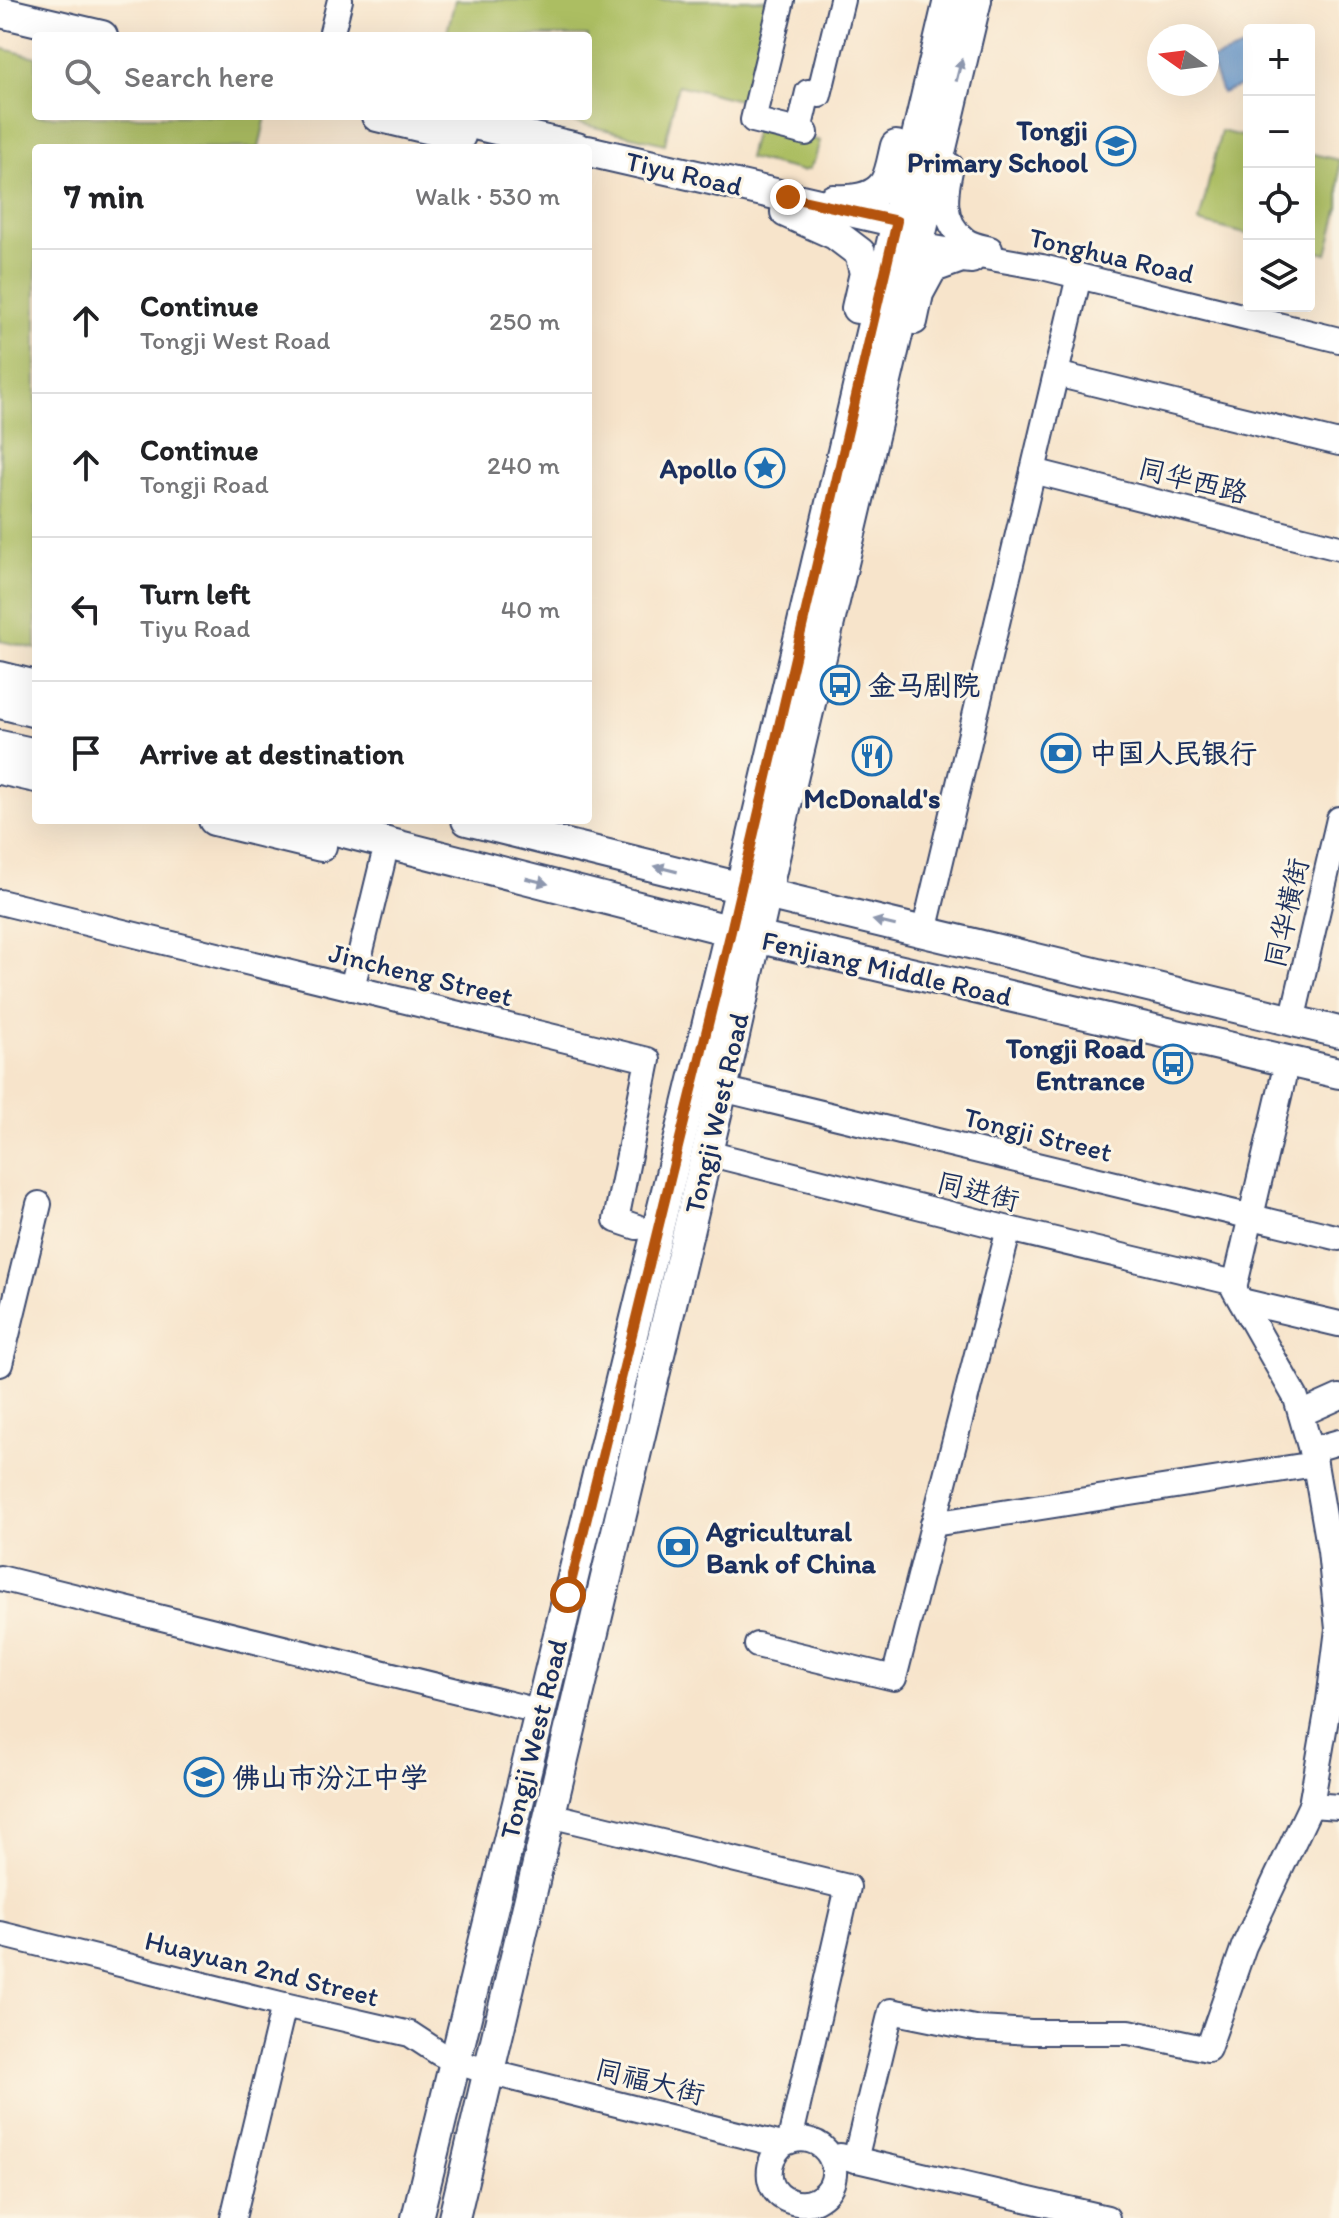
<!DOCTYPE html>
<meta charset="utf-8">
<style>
:root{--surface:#fff;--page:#f2f2f2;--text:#202124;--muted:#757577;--line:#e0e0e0}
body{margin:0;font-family:Itim,"LXGW WenKai TC",sans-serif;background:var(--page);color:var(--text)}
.controls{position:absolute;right:24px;top:24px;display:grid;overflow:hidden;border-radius:8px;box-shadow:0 8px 32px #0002}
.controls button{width:72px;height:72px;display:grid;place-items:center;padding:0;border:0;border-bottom:2px solid var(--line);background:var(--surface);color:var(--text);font:40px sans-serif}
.compass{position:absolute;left:1147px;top:24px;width:72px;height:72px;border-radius:50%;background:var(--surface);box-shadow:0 8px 32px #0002;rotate:284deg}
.stop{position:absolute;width:24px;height:24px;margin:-18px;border:6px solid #b45309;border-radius:50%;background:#fff}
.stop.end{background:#b45309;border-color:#fff;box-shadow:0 2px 8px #0008}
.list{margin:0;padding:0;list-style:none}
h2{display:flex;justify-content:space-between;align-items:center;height:104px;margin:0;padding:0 32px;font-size:34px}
h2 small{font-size:26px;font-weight:400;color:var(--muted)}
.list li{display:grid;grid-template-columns:52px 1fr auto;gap:24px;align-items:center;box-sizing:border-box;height:144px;padding:0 32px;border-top:2px solid var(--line)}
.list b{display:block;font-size:30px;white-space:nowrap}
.list p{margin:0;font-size:26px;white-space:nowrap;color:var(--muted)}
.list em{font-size:26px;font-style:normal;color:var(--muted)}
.icon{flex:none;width:44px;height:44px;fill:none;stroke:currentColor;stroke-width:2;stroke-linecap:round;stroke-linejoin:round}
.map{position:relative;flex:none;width:1339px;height:2218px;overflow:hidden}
.search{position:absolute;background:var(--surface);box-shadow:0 8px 32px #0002;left:32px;top:32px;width:560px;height:88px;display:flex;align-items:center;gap:20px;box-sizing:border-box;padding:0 28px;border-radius:8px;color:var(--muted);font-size:30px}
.panel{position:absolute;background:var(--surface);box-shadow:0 8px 32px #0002;left:32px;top:144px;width:560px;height:680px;border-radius:8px}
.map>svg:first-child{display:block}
.green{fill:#acbe62;stroke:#647660;stroke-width:2}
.water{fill:#699cd4;stroke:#426699;stroke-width:2}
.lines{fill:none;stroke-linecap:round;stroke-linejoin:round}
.minor-casing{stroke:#3c4a6e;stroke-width:28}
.major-casing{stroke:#3c4a6e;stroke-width:34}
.minor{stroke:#fff;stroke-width:24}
.major{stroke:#fff;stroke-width:30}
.oneway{fill:#8d97ae}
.route{stroke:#b45309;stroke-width:10}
.labels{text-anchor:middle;stroke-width:6;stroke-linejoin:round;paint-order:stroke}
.poi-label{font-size:28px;font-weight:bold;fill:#1b2f5e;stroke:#fcf5e5;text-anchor:start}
.street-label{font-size:28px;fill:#1b2f5e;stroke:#fcf5e5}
</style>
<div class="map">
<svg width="1339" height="2218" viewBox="0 0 1339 2218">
<rect width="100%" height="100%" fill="#fcf5e5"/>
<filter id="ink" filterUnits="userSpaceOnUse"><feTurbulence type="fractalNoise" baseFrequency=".0125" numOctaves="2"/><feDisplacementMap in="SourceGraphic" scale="16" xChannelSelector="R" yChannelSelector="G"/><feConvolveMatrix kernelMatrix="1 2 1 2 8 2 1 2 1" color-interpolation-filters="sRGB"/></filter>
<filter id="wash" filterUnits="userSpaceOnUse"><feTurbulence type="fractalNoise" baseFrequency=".006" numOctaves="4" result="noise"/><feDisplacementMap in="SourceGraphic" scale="32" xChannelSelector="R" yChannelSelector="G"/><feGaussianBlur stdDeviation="1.8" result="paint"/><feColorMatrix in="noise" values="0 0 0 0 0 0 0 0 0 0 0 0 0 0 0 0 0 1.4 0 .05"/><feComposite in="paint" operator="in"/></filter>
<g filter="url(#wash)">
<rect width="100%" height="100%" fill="#f7e4cb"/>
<g class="green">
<path d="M455,0H772L747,102L678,85L665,144L548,116H588V36H446Z"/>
<path d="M0,48L36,57V116H266L259,148H36V649L0,641Z"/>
<path d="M756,125L820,141L815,159L809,169L802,171L748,158Z"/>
<path d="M1221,131L1249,138V235L1199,222Z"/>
<path d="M1309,153L1339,160V207L1327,254L1309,250Z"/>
</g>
<path class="water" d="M1249,46V83L1222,93L1210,60Z"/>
</g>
<g filter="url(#ink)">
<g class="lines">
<g class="minor-casing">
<g id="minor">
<path d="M782,0L753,120L806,133"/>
<path d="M331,36L340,0"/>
<path d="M799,131L808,92L819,95L842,0"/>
<path d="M951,166C945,193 940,220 965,240C971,245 983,247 990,249"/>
<path d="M917,245L1042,267L1339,340"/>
<path d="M915,322L921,294L934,270L962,260L972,261"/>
<path d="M1056,374L1339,443"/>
<path d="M1033,471L1339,548"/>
<path d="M0,902L648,1060L616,1220L637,1227"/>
<path d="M924,932L1079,276"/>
<path d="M352,988L383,860"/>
<path d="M1292,1021L1339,819"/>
<path d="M722,1089L1339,1238"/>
<path d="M707,1153L1009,1229L1235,1283"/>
<path d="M1241,1301L1339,1324"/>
<path d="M0,1364L39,1204"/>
<path d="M1301,1414L1339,1397"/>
<path d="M1311,1450L1339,1442"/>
<path d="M933,1524L1315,1464"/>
<path d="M0,1578L522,1707"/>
<path d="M757,1645L894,1678L1009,1229"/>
<path d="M1311,1805L1339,1807"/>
<path d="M566,1819L848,1887L790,2140"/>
<path d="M0,1934L284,2005L410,2034L439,2053L455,2061L488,2072L782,2145C825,2121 855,2180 816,2200C806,2205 795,2204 785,2199C763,2187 767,2160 782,2145"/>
<path d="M840,2156L1107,2218"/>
<path d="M855,2160L891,2011L979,2029L1031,2032H1129L1208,2049L1244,1946L1311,1805L1329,1701L1338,1629L1330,1551L1315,1464L1296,1398L1234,1289L1283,1079"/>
<path d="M233,2218L284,2005"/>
</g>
</g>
<g class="major-casing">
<g id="major">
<path d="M0,12L102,36"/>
<path d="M377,116L460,136"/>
<path d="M440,116L577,148"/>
<path d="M588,151L915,226"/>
<path d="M833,200C851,201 875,199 885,183C891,173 893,157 896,146"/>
<path d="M786,212L835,234L860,253L865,273L857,308"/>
<path d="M0,677L36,686"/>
<path d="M0,703L36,712"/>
<path d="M0,746L36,754"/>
<path d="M0,769L36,777"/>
<path d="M214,820L321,846"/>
<path d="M297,820L756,937L1339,1073"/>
<path d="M467,820L766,894L1339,1032"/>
<path d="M417,2218L741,887L949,0"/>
<path d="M454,2218L722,1089L784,813L976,0"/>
</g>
</g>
<use href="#minor" class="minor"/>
<use href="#major" class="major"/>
</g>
<defs><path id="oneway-solid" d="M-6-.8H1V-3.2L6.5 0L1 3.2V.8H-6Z" transform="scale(2)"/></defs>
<g class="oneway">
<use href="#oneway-solid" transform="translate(959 70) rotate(-76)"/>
<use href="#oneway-solid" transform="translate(666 869) rotate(-166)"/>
<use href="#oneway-solid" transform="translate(537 881) rotate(14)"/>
<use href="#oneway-solid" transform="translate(884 923) rotate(-167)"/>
</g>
</g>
<g class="lines" filter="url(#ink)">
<path class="route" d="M568,1595L731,931L897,221L788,197"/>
</g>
<defs>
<g id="school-ring" transform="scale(2)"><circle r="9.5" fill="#fcf5e5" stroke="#1f6fb2" stroke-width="1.5"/><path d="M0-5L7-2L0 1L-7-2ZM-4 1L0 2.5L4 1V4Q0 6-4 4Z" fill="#1f6fb2"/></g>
<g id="sight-ring" transform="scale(2)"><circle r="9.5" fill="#fcf5e5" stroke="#1f6fb2" stroke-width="1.5"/><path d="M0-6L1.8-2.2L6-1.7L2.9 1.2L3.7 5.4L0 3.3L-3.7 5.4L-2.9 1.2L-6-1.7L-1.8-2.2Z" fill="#1f6fb2"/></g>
<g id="bus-ring" transform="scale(2)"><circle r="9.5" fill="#fcf5e5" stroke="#1f6fb2" stroke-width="1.5"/><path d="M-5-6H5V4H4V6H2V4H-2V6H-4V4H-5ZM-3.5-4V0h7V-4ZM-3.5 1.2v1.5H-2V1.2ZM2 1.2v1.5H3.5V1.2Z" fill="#1f6fb2"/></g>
<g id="bank-ring" transform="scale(2)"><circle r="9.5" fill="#fcf5e5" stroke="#1f6fb2" stroke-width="1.5"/><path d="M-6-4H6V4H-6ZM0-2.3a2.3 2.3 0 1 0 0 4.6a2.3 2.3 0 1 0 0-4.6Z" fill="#1f6fb2"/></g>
<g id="restaurant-ring" transform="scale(2)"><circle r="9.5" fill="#fcf5e5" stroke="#1f6fb2" stroke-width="1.5"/><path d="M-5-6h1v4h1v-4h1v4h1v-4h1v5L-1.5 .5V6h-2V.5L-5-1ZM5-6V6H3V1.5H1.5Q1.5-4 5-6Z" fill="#1f6fb2"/></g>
</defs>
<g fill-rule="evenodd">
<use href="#school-ring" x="1116" y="146"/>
<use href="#sight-ring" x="765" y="468"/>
<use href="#bus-ring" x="840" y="685"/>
<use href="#bank-ring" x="1061" y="753"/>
<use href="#restaurant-ring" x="872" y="756"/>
<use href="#bus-ring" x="1173" y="1064"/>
<use href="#bank-ring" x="678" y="1547"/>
<use href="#school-ring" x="204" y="1777"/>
</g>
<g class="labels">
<g class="poi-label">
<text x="1088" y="140" text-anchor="end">Tongji<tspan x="1088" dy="32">Primary School</tspan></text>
<text x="737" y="478" text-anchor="end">Apollo</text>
<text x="868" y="695">金马剧院</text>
<text x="1089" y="763">中国人民银行</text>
<text x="872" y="808" text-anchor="middle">McDonald's</text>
<text x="1145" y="1058" text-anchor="end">Tongji Road<tspan x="1145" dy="32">Entrance</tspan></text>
<text x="706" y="1541">Agricultural<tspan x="706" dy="32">Bank of China</tspan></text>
<text x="232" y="1787">佛山市汾江中学</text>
</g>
<g class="street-label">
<text transform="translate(684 173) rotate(13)" y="10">Tiyu Road</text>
<text transform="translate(1112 255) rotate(13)" y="10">Tonghua Road</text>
<text transform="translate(1193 480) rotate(14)" y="10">同华西路</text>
<text transform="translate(1286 913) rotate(-77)" y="10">同华横街</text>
<text transform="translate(887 968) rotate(13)" y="10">Fenjiang Middle Road</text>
<text transform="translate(421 974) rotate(14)" y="10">Jincheng Street</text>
<text transform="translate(716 1113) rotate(-77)" y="10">Tongji West Road</text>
<text transform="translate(1038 1134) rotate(14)" y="10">Tongji Street</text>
<text transform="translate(978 1191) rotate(14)" y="10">同进街</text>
<text transform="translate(533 1739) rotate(-76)" y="10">Tongji West Road</text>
<text transform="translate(262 1968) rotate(14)" y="10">Huayuan 2nd Street</text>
<text transform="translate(650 2081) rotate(14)" y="10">同福大街</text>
</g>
</g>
</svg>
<div class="controls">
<button>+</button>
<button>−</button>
<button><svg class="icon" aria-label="locate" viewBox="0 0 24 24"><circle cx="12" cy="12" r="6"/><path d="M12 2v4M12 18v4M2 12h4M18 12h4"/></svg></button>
<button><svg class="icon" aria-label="layers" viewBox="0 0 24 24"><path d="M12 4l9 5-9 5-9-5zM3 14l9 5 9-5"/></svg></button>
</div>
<svg class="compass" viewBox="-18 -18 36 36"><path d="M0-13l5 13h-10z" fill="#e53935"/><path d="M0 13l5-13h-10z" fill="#757577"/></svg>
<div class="stop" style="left:568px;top:1595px"></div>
<div class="stop end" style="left:788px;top:197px"></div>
<div class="search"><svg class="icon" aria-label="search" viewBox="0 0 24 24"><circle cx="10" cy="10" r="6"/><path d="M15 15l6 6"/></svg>Search here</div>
<section class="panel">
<h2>7 min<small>Walk · 530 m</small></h2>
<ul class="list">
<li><svg class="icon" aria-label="ahead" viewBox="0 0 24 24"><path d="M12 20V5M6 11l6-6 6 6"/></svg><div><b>Continue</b><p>Tongji West Road</p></div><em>250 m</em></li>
<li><svg class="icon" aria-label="ahead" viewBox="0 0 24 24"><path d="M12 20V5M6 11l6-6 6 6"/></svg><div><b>Continue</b><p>Tongji Road</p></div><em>240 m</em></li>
<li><svg class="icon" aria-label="left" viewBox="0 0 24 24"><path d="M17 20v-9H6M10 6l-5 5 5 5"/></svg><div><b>Turn left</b><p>Tiyu Road</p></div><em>40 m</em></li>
<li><svg class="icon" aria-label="arrive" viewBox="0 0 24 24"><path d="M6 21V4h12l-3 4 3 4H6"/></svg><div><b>Arrive at destination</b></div></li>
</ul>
</section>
</div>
